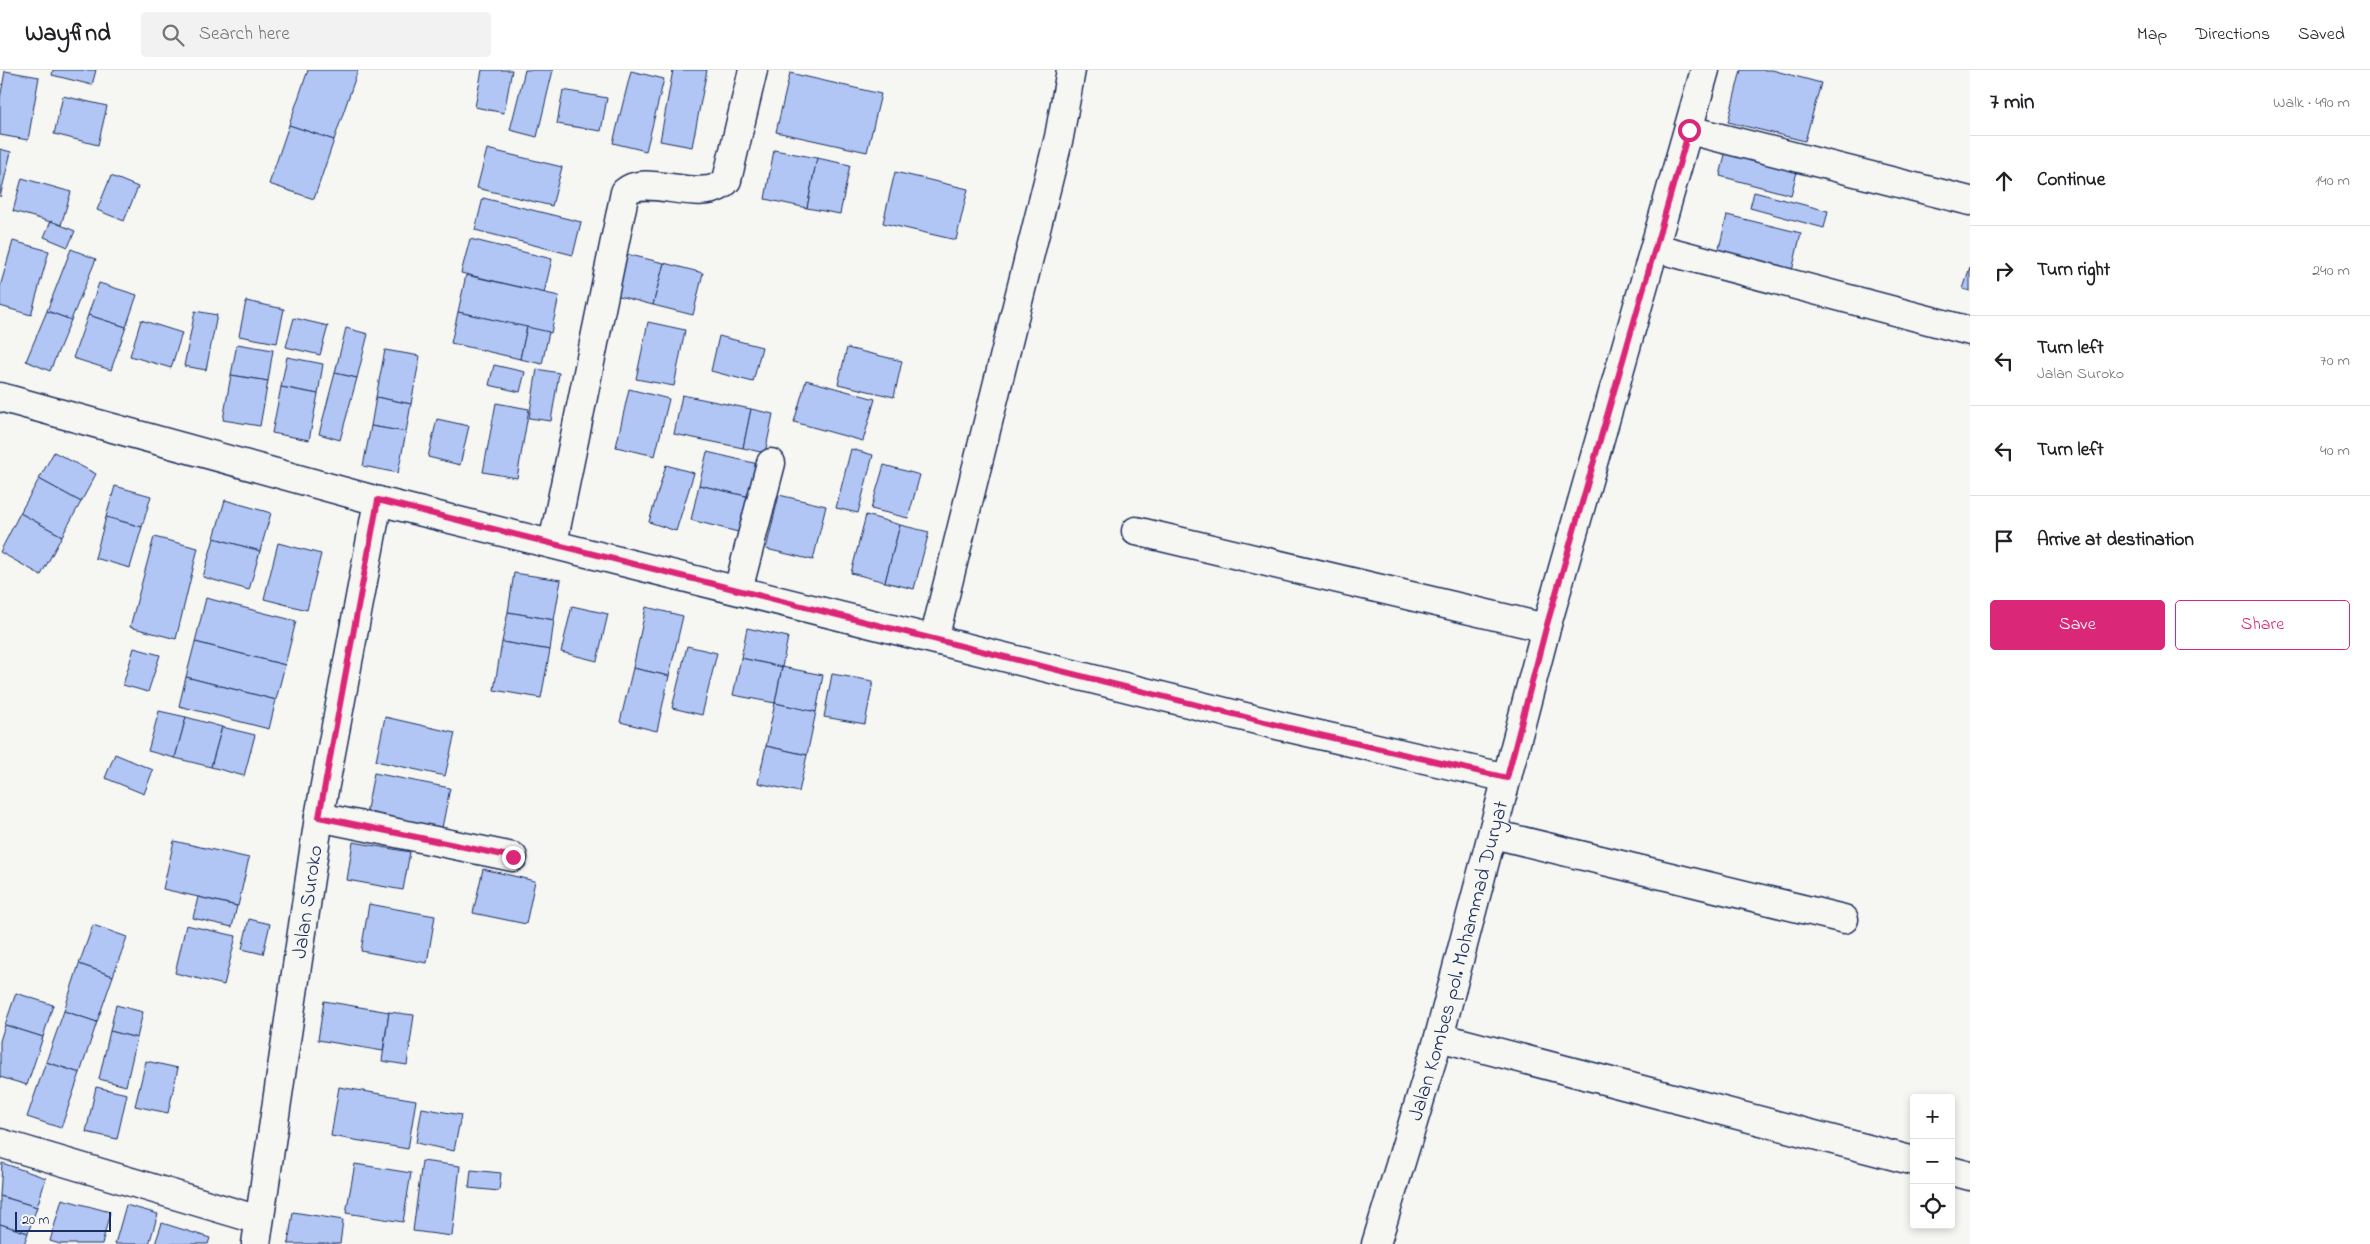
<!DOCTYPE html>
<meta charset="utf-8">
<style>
:root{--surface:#fff;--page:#f2f2f2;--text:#202124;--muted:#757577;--line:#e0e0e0;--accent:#db2777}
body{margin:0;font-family:"Indie Flower",sans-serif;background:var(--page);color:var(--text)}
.controls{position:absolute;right:15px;bottom:15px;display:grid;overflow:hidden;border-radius:5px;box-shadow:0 2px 8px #0003}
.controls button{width:45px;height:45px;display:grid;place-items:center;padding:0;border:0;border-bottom:1px solid var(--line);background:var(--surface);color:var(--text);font:25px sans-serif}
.scale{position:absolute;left:15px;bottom:12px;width:96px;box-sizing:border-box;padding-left:5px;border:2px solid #1b2f5e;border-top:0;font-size:14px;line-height:18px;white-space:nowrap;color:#1b2f5e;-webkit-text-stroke:4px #f6f6f2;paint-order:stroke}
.stop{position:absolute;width:15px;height:15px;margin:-11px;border:4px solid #db2777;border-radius:50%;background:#fff}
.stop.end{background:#db2777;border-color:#fff;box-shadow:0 1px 5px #0008}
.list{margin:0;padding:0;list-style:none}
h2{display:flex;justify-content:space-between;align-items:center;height:65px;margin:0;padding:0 20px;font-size:21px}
h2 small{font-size:16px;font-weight:400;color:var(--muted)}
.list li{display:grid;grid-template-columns:32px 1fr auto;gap:15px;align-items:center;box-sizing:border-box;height:90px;padding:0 20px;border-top:1px solid var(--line)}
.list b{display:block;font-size:19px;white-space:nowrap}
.list p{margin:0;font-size:16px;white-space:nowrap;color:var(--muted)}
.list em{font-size:16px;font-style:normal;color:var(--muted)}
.actions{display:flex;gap:10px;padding:15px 20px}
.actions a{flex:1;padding:11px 0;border:1px solid var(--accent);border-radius:5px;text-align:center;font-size:18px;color:var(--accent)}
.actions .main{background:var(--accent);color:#fff}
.icon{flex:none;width:28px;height:28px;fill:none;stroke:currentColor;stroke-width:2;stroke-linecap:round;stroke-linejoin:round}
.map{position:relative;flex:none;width:1970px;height:1174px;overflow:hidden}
header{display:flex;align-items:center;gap:30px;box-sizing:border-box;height:70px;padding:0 25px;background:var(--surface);border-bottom:1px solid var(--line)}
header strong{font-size:24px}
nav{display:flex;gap:28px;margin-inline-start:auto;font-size:18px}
.search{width:350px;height:45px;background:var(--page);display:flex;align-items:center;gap:12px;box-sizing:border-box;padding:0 18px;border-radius:5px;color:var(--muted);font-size:19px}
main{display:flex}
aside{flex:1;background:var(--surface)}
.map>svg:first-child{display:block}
.building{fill:#b1c6f4;stroke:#1b2f5e}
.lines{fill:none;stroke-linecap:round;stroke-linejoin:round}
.street-casing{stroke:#1b2f5e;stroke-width:31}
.secondary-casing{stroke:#1b2f5e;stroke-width:31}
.street{stroke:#f6f6f2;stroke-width:28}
.secondary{stroke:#f6f6f2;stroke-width:28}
.route{stroke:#db2777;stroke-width:6}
.labels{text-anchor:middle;stroke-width:4;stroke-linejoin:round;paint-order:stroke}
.street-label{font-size:21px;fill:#1b2f5e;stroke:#f6f6f2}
</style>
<header>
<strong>Wayfind</strong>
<div class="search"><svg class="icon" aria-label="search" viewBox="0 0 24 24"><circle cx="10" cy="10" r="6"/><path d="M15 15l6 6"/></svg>Search here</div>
<nav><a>Map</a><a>Directions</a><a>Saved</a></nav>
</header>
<main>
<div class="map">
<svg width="1970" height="1174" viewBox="0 0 1970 1174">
<rect width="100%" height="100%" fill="#f6f6f2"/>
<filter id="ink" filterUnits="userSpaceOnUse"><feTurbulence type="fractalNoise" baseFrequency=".02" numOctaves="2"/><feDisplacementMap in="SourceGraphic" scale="10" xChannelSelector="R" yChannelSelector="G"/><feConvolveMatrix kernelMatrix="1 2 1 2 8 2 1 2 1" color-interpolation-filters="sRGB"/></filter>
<g filter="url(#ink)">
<g class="building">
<path d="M53,0H96L92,15L52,5Z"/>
<path d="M308,0H358L334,70L289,55Z"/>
<path d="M482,0H512L504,43L475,37Z"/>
<path d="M525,0H553L537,67L510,60Z"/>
<path d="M673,0H707L692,77L660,71Z"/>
<path d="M1741,0H1772L1821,13L1805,71L1728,52Z"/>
<path d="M5,1L39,7L28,70L0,65V29Z"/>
<path d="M631,1L664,9L646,81L613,73Z"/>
<path d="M790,3L881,24L867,82L776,62Z"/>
<path d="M563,20L607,28L601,61L557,54Z"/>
<path d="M63,26L107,36L98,75L54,64Z"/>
<path d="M289,55L334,70L314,129L269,114Z"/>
<path d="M0,79L11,82L0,127Z"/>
<path d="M487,79L562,97L552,136L477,118Z"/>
<path d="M774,80L817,88L807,138L765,129Z"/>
<path d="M1726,80L1798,98L1791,125L1720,106Z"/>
<path d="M817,88L850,95L840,144L807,138Z"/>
<path d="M895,102L968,119L956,170L883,153Z"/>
<path d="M111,106L138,117L124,151L97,140Z"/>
<path d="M22,108L71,122L61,155L13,141Z"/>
<path d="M1754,122L1828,141L1824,158L1750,138Z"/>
<path d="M483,128L581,152L573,185L475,160Z"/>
<path d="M1727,145L1801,163L1791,205L1717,187Z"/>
<path d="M51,151L75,161L68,177L44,167Z"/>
<path d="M470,169L552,189L544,223L461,203Z"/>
<path d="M13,171L49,181L31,245L0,236V217Z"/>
<path d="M71,179L96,189L71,250L47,241Z"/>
<path d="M626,184L664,193L653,235L615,225Z"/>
<path d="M664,193L703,203L693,245L653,235Z"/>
<path d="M1970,198V221L1963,219Z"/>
<path d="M466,205L559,226L551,263L458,242Z"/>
<path d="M99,213L137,225L126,257L88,245Z"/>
<path d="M246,231L284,239L277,273L239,266Z"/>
<path d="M47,241L71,250L50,301L26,291Z"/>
<path d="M195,241L217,245L206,300L184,296Z"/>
<path d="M458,242L527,257L520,289L451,273Z"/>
<path d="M88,245L126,257L111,300L73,288Z"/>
<path d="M294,248L328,256L320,285L286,277Z"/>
<path d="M141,250L182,263L171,298L130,286Z"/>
<path d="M648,252L685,260L674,316L636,309Z"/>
<path d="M527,257L549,262L542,294L520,289Z"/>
<path d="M346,258L368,264L357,308L335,303Z"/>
<path d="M719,266L762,277L753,312L711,301Z"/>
<path d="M237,274L273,280L268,311L231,305Z"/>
<path d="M847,278L902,291L894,327L838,314Z"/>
<path d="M385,280L420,286L411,334L376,327Z"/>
<path d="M287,287L323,294L318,324L281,317Z"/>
<path d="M494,295L525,302L520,322L489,315Z"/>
<path d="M537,299L559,303L551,351L529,348Z"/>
<path d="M335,303L357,308L340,370L319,364Z"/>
<path d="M231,305L268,311L260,356L223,350Z"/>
<path d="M806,310L875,329L863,371L794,352Z"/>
<path d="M281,317L318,324L309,370L272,363Z"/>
<path d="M629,319L669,329L655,386L616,377Z"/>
<path d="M682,325L751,339L743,378L674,364Z"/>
<path d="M376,327L411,334L406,362L371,356Z"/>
<path d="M496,333L529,339L517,408L483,402Z"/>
<path d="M751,339L773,344L765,383L743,378Z"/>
<path d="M437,349L469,356L460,395L428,387Z"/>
<path d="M371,356L406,362L398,403L363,396Z"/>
<path d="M851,379L873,385L858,443L836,438Z"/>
<path d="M54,382L96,404L81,432L39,409Z"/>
<path d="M707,382L758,394L750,427L699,415Z"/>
<path d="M666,395L694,403L676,461L649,452Z"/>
<path d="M884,395L920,405L908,448L871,439Z"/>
<path d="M39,409L81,432L62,466L20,443Z"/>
<path d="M699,415L750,427L742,463L691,450Z"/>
<path d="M115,416L151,426L142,457L106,447Z"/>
<path d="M779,425L826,436L813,490L766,479Z"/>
<path d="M225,430L271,443L260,481L214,468Z"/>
<path d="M20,443L62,466L41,505L0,482Z"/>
<path d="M866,445L900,455L885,512L851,503Z"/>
<path d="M106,447L142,457L130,498L95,488Z"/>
<path d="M900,455L929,462L914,519L885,512Z"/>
<path d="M154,467L198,478L176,569L130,557Z"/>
<path d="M214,468L260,481L249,520L203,507Z"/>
<path d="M278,473L321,484L307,540L264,529Z"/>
<path d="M514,503L561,510L554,550L508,542Z"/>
<path d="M206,528L296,551L285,595L195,572Z"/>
<path d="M572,536L608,544L597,591L561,582Z"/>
<path d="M646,537L683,546L669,606L633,598Z"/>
<path d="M508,542L554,550L550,580L502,572Z"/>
<path d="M747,558L788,567L782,597L741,588Z"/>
<path d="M195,572L285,595L276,630L186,607Z"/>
<path d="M502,572L550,580L541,628L494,620Z"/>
<path d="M687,576L717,583L702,645L672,638Z"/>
<path d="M134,578L160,585L148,622L123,615Z"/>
<path d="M741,588L782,597L775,633L733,625Z"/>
<path d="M782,597L823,605L816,642L775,633Z"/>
<path d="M633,598L669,606L657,661L620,652Z"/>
<path d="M832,604L873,611L865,654L824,647Z"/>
<path d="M186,607L276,630L269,659L179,636Z"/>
<path d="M775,633L816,642L807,685L766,676Z"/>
<path d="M159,641L186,647L175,688L148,681Z"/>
<path d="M186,647L222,657L211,697L175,688Z"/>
<path d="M385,647L455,663L445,706L376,691Z"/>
<path d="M222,657L255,665L244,706L211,697Z"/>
<path d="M766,676L807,685L799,722L758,713Z"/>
<path d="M115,684L153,700L144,724L105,708Z"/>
<path d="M374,703L450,718L441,763L365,749Z"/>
<path d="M174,771L249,788L238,836L163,819Z"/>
<path d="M353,772L410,782L403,820L347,810Z"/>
<path d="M483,799L535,811L526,854L473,843Z"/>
<path d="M198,827L237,836L232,857L193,848Z"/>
<path d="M369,834L435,846L427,893L361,881Z"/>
<path d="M249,849L270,854L263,884L242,879Z"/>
<path d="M93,855L127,867L113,906L79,894Z"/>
<path d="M186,855L236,866L224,915L175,903Z"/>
<path d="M79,894L113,906L97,952L64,941Z"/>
<path d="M16,923L53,935L43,967L5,955Z"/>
<path d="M324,931L389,942L383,981L318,970Z"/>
<path d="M116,935L143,942L137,968L110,961Z"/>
<path d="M64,941L97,952L80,1003L46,992Z"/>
<path d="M389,942L414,945L407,995L382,991Z"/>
<path d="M5,955L43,967L27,1015L0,1007V971Z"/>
<path d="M110,961L137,968L126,1016L99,1009Z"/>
<path d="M146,991L178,998L168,1043L135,1036Z"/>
<path d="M46,992L80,1003L61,1058L27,1047Z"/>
<path d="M96,1017L127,1024L117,1069L86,1062Z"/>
<path d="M339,1017L416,1030L408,1079L331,1066Z"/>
<path d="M422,1038L461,1045L454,1081L416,1073Z"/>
<path d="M422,1091L460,1096L452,1166L413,1161Z"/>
<path d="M2,1093L46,1108L37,1137L0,1126Z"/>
<path d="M355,1094L411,1103L403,1152L346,1143Z"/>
<path d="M471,1100L501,1103L499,1121L469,1118Z"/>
<path d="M0,1126L37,1137L28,1163L0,1154Z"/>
<path d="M62,1129L110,1142L102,1174H60L50,1171Z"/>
<path d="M126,1135L158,1144L149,1174H115Z"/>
<path d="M293,1142L343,1150L340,1174H288Z"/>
<path d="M162,1153L210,1168L208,1174H155Z"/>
<path d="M0,1154L28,1163L24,1174H0Z"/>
</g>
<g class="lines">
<g class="street-casing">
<g id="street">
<path d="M1689,60L1970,131"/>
<path d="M1656,178L1970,261"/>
<path d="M1136,461L1546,558"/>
<path d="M553,473L625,122C646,102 705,137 727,110L753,0"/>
<path d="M738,520L771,393"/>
<path d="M934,569L1059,67L1071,0"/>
<path d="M319,747L513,787"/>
<path d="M1493,764L1844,849"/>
<path d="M1439,967L1914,1091"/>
<path d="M0,1073L259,1150"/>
<path d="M1951,1101L1970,1106"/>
<path id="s1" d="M256,1174L319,747L378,431"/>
</g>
</g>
<g class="secondary-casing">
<g id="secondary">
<path d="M0,327L378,431L1285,657L1507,708"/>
<path id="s2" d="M1376,1174L1439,967L1546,558L1705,0"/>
</g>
</g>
<use href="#street" class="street"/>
<use href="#secondary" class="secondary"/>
</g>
</g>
<g class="lines" filter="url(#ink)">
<path class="route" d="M513,787L319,747L378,430L1285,657L1507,708L1546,558L1689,60"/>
</g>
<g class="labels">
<g class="street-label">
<text dy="7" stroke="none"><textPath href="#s1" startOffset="346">Jalan Suroko</textPath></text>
<text dy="7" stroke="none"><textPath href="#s2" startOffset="295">Jalan Kombes pol. Mohammad Duryat</textPath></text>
</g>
</g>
</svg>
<div class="controls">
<button>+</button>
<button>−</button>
<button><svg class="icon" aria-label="locate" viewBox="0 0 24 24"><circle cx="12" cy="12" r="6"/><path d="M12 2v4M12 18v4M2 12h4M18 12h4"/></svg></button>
</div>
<div class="scale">20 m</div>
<div class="stop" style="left:1689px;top:60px"></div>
<div class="stop end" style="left:513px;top:787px"></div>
</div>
<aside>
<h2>7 min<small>Walk · 490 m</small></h2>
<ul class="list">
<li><svg class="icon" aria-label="ahead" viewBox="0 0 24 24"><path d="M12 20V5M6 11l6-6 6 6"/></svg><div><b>Continue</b></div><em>140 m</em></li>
<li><svg class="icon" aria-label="right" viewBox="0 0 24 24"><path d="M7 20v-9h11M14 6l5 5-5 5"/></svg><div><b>Turn right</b></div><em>240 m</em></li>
<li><svg class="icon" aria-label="left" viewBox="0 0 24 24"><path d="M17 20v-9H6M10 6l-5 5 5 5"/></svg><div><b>Turn left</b><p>Jalan Suroko</p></div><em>70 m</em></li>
<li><svg class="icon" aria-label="left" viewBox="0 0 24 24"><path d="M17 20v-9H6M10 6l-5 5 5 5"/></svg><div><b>Turn left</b></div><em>40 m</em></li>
<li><svg class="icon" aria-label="arrive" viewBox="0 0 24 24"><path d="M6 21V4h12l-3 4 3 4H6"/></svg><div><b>Arrive at destination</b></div></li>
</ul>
<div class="actions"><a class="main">Save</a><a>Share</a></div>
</aside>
</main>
